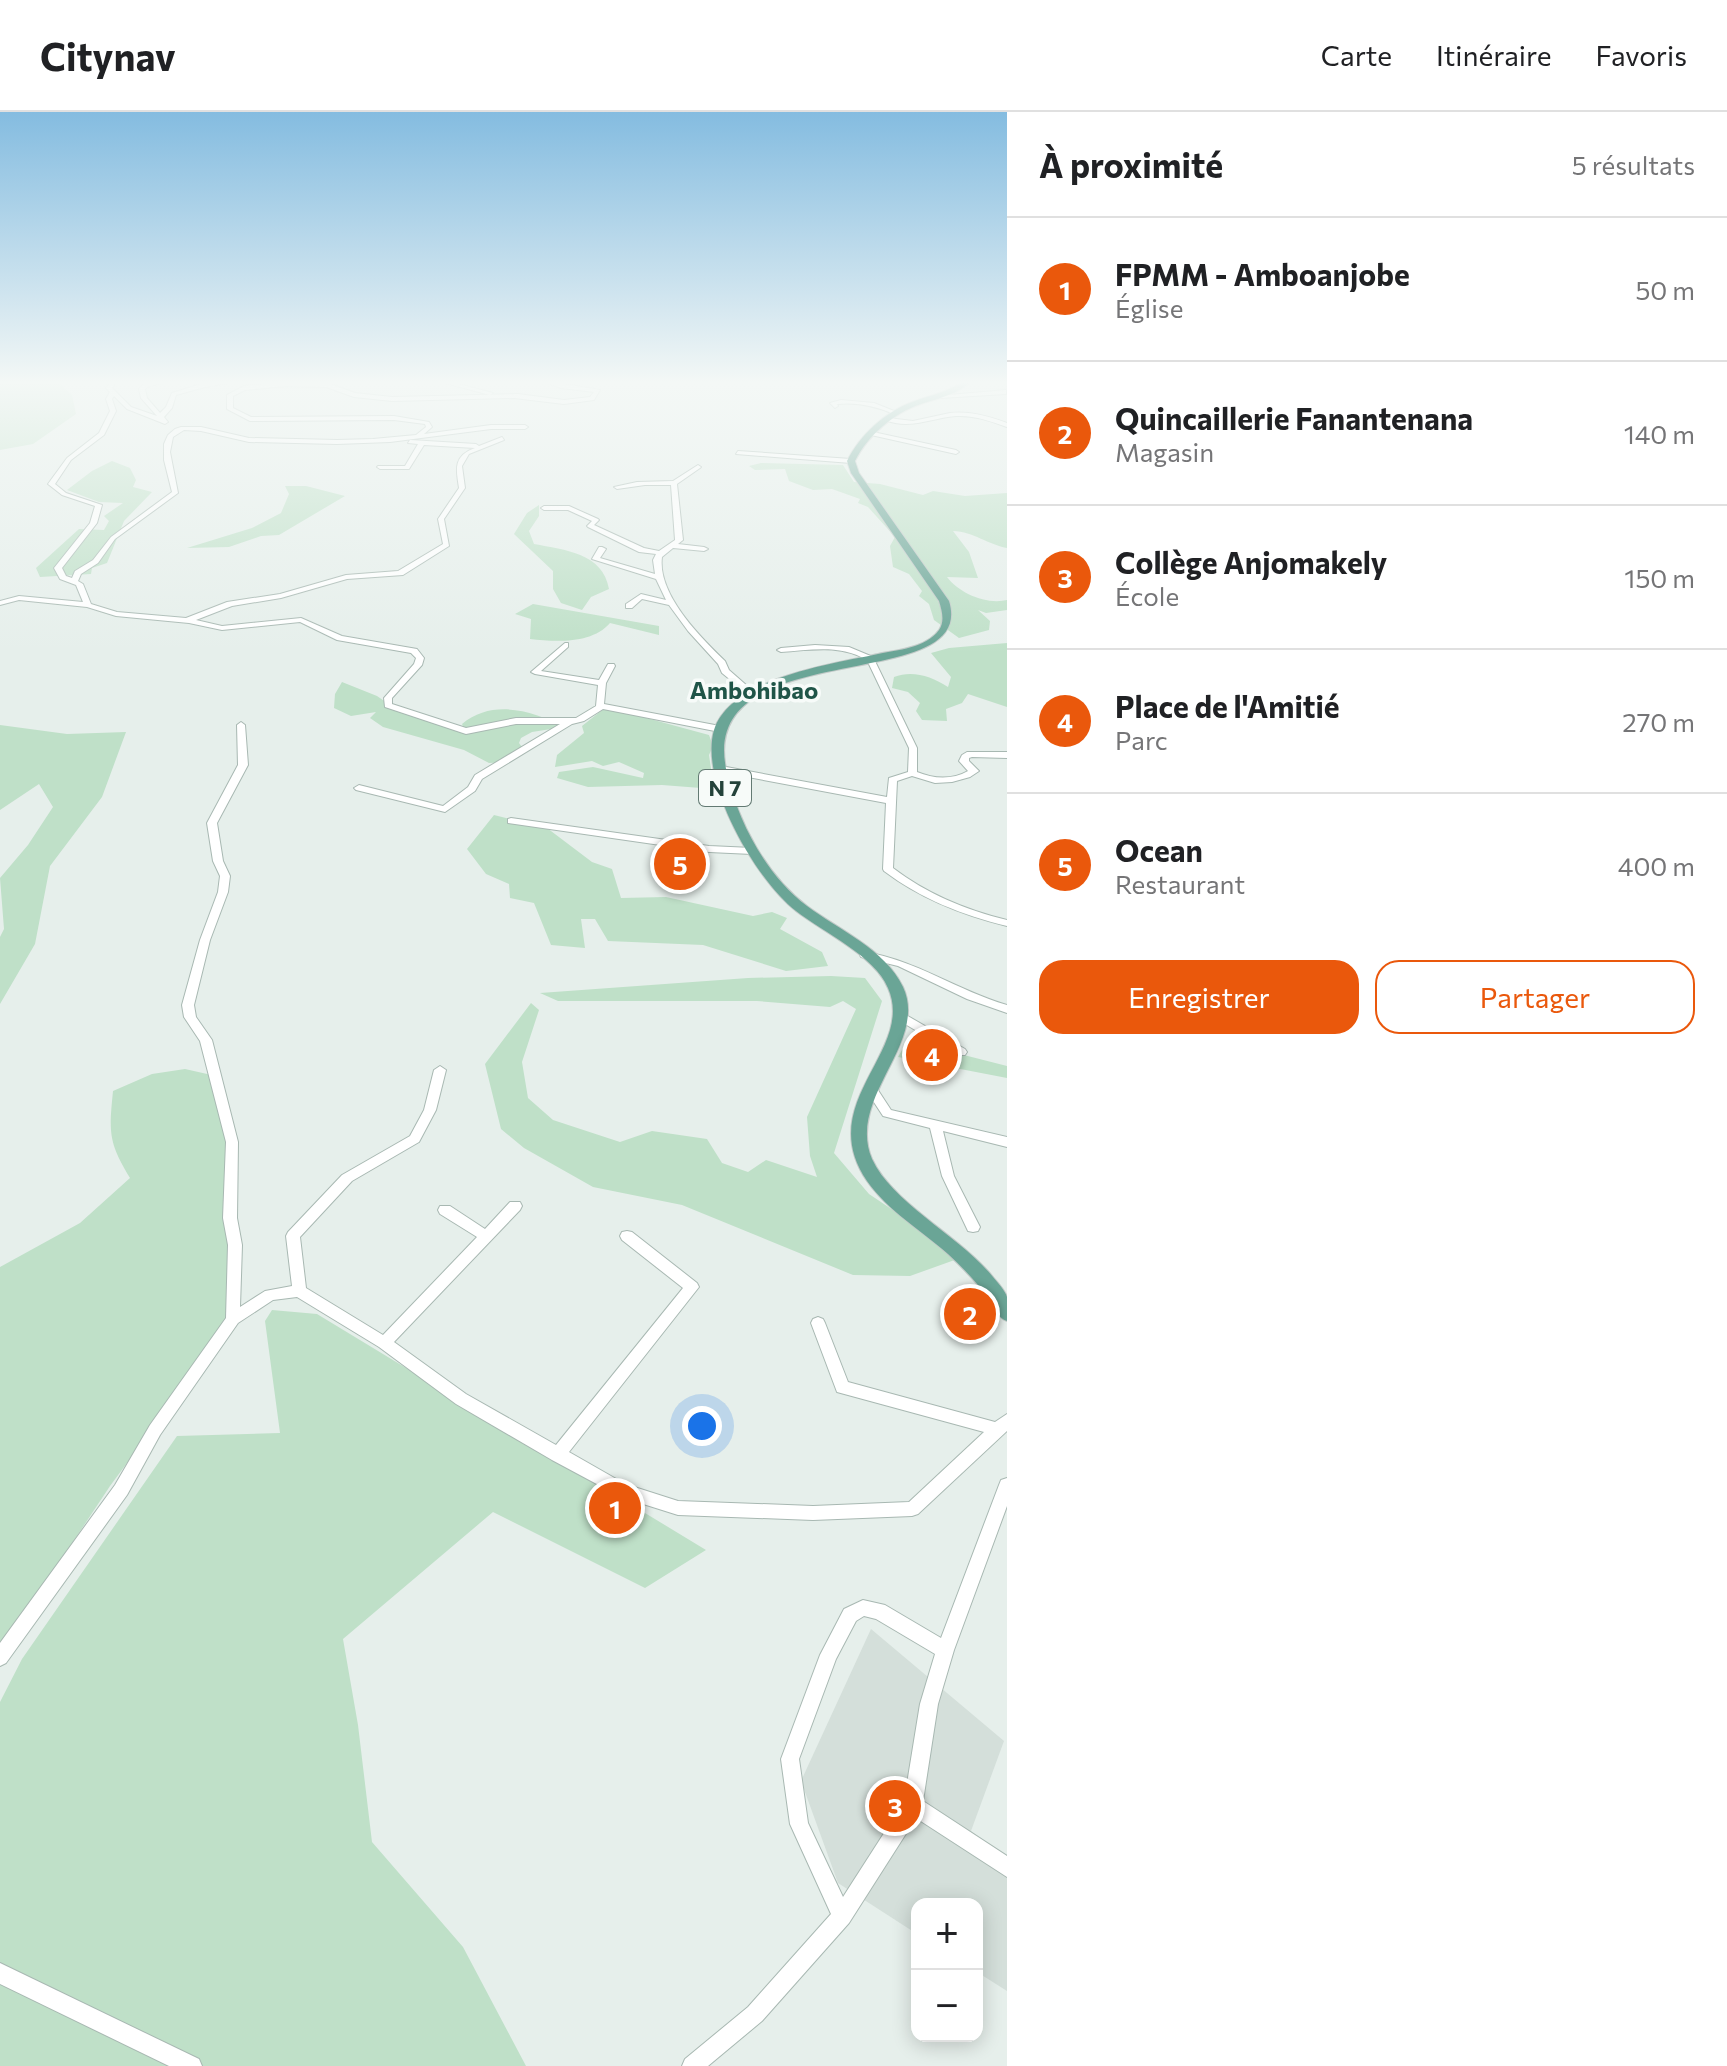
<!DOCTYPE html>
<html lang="fr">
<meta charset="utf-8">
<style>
:root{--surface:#fff;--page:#f2f2f2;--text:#202124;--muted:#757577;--line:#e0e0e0;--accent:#ea580c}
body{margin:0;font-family:Commissioner,sans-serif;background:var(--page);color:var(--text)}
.controls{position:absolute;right:24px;bottom:24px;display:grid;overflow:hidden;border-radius:16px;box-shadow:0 4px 20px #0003}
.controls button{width:72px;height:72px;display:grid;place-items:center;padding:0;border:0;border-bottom:2px solid var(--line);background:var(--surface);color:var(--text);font:40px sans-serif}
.you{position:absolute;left:702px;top:1314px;width:28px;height:28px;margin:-20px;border:6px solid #fff;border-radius:50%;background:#1a73e8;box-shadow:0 0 0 12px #1a73e833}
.badge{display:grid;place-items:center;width:52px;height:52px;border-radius:50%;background:var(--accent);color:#fff;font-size:26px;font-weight:700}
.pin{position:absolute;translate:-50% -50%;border:4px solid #fff;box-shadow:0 2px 8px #0006}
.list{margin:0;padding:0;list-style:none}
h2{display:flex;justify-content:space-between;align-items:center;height:104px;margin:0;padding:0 32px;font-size:34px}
h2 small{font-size:26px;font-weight:400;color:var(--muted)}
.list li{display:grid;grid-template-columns:52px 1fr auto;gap:24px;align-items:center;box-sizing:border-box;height:144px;padding:0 32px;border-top:2px solid var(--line)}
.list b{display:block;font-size:30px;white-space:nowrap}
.list p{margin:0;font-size:26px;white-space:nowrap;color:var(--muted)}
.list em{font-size:26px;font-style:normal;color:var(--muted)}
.actions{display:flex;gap:16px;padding:24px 32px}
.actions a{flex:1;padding:18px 0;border:2px solid var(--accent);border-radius:24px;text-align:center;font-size:28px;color:var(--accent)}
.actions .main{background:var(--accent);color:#fff}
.map{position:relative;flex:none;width:1007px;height:1954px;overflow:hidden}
header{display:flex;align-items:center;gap:48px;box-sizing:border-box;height:112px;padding:0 40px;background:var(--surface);border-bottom:2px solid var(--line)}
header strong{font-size:38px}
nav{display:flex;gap:44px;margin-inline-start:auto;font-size:28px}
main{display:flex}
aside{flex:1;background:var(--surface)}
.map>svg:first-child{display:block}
.built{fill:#d4dfda}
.green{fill:#bfe0c8}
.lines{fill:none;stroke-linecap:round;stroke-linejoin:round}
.minor-casing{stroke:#a8b8b2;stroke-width:2}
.major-casing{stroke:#c2cac8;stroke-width:2}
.minor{fill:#fff;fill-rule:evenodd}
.major{fill:#6aa596;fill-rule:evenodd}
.labels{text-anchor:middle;stroke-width:7;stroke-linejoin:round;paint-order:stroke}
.shield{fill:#f7fbf9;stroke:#637a73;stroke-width:2}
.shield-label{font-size:22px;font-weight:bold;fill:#24423a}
.far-quarter-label{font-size:24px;font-weight:bold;fill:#1f5548;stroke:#f7fbf9}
</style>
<header>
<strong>Citynav</strong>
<nav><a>Carte</a><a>Itinéraire</a><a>Favoris</a></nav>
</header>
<main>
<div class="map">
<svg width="1007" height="1954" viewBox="0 0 1007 1954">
<rect width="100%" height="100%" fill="#e6efeb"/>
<path class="built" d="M871,1517L1004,1629L971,1719L1007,1746V1879L977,1860V1792H917V1822L838,1771L801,1669Z"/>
<g class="green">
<path d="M0,268H56L72,283L76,302L33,332L0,338Z"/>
<path d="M112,349L130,356L136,368L133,375L152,380L124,409L107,451L92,456L91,462L40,465L36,456L79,417L104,418L109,409L104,404L123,391L99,390L67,378L92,359Z"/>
<path d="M761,351L843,353L854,370L880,372L923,383L933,379L965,384L1007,381V436C987,432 974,420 953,419L969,440L978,466L947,465C959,481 986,493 1007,488V498L986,501L978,498L990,509L989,518L959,526L934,508L929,492L919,484L922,479L909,462L893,455L890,434L895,425L868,395L858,391L860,387L832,377L813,378L789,369L785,357L755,358L749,354Z"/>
<path d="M285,374H306L345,384L279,423L261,424L229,435L187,436L252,416L281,401L289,382Z"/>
<path d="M539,393V404L529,419L534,432C565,438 603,441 609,477L591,485L582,498L561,491L553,477V459L514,422L527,401Z"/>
<path d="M533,492L659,514V523L610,511C592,532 556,530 530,527L531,507L515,502Z"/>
<path d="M1007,531V595L968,582L962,591L946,597L947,609L922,608L916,599L920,591L908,580L892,576L894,565C912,558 931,564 948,575L951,565L931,541L949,536Z"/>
<path d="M342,570L377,584L390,593L466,621L462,612C492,587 532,598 564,615L532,620L521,626L519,631L522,635L510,650L489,651L464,638L383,615L370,606L376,600L351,604L334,596L335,582Z"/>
<path d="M606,595L709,623L713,634L709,643L714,677L662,673L588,675L557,666L559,660L593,655L643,666L644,661L619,650L603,654L592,649L555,655L557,643L584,621L582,614Z"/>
<path d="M0,613L67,622L126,620L102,685L50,754L35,832L0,892V825L4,817L0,766L28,733L53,695L39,672L0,698Z"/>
<path d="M494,703L547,716L592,750L612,757L621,786L666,785L753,804L772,800L787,806L780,817L822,840L828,854L786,859L703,833L608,829L595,807H581L585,836L551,833L534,791L510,786L509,772L486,762L467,737Z"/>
<path d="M831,864L865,866L882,889L834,1041L869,1082L963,1145L910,1164L853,1163L682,1093L593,1075L524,1036L501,1017L485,952L531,891L539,898L522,950L528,986L553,1008L620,1030L652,1019L707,1027L722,1051L748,1060L766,1048L817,1065L810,1044L807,1005L856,897L843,889L830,895L757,889H558L540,881L748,866Z"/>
<path d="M913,919L956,941L1007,954V966L898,945Z"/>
<path d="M185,957L216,964L231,1053L233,1207L110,1374L0,1540V1155L80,1111L130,1066C108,1030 109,1020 113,979L152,962Z"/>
<path d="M272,1198L317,1202L706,1438L645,1476L493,1400L343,1527L358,1613L372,1730L463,1835L526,1954H0V1590L22,1547L177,1324L280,1321L265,1209Z"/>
</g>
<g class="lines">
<g class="minor-casing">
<g id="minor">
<path d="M112,268H118L112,276L131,295L157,304L141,286L139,277L146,268H152L150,271L171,268L147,275L145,277L147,286L160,301L166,295L172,281L204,271L243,268L205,275L176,283L172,296L164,305L168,310L165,312L127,297L114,284L112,287L116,299L104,323L71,348L55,372L66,381L102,393L97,411L62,456L66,464L72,466L75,459L93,448L111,425L172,380L164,348V332L168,323L175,317L181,315H201L249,326L337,328L373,327L416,323L426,315L425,312L394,308L250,309L227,297V283L244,274L286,270L327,271L355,281L392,285L518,282L564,288L590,285L594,280L561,276L541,268L600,278L594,288L564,292L514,286L392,289L354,285L326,275L286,274L245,278L233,284V296L251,305L394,304L429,310L432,315L424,322L491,313H525L528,315L525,317H491L390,330L337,332L249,330L201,319L184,318L173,325L170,340L178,381L115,427L98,451L81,462L78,469L83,472L91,492L117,500L186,506L227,490L280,482L346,463L398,459L443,432L438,407L459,376C456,357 453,344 475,336L424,333L409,357H380L377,355L378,354H405L418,332L408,331L410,328L476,332L479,334L502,325L504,328L469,342L462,354L465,376L444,407L449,434L403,463L347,467L281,486L232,494L196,508L222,514L301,506L342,524L417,537L424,546L422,553L392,586V592L466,616L516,606H576L596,594L598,573L535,562L531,560L565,531H568V535L541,559L599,568L608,552H614L615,554L606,571L604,592L720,614L724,617L720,620L603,597L584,609L572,612L482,667L475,679L445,700L356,678L354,676L359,673L443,694L468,675L475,663L560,612H516L466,622L385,595L384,586L414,552L416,546L411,541L337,528L300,510L222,518L189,511L116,504L87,495L19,488L0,493V489L19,484L83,490L76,473L60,467L54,456L90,411L95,394L62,383L48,372L67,346L99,321L110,299L106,287L110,280L106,276Z"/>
<path d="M434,268H443L493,281L490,283Z"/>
<path d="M1006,278V282L940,286L937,284Z"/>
<path d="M841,288L874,291L899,301L896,303C876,294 858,290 837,292L838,294L835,296L830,291Z"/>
<path d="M950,301C970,299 988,304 1007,311V315C990,309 974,303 956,304C931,306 910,318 885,308L888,306L913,309Z"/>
<path d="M873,320L956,338L959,340L956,342L871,323Z"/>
<path d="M738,339L851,347L854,349L851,351L736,342Z"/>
<path d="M698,353L701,355L700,356L677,372L683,428L678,432L704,435L708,437L704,439L673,436L662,445C657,482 700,525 725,549L729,558L753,579L754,581L750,584L722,561L718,552L688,519L669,493L642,487L632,496H626V492L641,482L666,488L656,467L592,447L599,435H602L606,437L600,446L655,462L653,448L656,442L639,440L588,415L587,414L592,409L568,398H544L541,396L544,394H569L598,407L599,408L594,413L644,436L659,439L675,428L671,373H645L617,377L614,375L637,370L673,369Z"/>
<path d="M815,533L849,535L873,545L917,636V660C934,667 952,668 968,659L959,649L962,643L967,640H1007V646L972,645L969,646V649L979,659L970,665L952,670L935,671L912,664L897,669L893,756C927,782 966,798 1007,808V814C962,803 921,787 884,759L883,757L886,691L721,660L716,657L721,654L887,685L889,666L908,660L909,636L867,548C840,532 811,538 781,540L777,538L781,536Z"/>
<path d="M241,610L245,613L248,653L217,711L223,749L230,764L228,780L210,828L194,893L196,905L212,928L238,1030L237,1106L242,1133L240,1195L265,1179L292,1174L286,1124L288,1120L342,1063L410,1024L424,998L434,958L440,954L446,958L436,998L419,1030L352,1069L300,1125L306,1176L383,1223L477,1125L440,1102L438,1098L440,1094H450L485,1117L510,1090H520L522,1094L520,1098L394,1230L466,1282L556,1333L683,1176L622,1128L620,1124L622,1120L627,1119L632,1120L697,1171L699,1175L569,1340L625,1372L678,1389L813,1394L909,1390L984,1320L837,1280L811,1211L813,1207L818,1205L823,1207L825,1211L848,1270L995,1310L1007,1302V1319L918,1402L912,1404L813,1408L678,1403L621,1385L552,1348L456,1292L379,1235L297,1185L273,1188L238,1211L160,1323L127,1383L6,1551L0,1554V1531L115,1373L150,1313L226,1206L228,1133L223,1106L226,1030L200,929L184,905L182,893L200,828L218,780L220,764L213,749L207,711L238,653L237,613Z"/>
<path d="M511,706L709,734L752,736L757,739L752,742L709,740L508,711V707Z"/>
<path d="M865,840C916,848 958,879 1007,893V901L967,887L898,854L861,845L860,843L861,841Z"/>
<path d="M899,899L965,937L967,940L965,943H957L895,906L893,903Z"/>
<path d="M870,971L874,972L891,998L1007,1025V1035L943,1019L954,1064L980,1115L978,1119L973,1120L968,1119L942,1064L930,1016L883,1004L864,975Z"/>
<path d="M1007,1366V1394L954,1538L938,1592L923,1689L1007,1744V1765L916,1706L849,1811L762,1909L708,1954H682L685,1947L748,1895L831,1802L790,1712L781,1647L820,1543L844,1497L863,1488L885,1493L941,1526L999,1373L1001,1368ZM864,1504L876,1507L935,1542L920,1592L904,1690L843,1785L808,1711L799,1647L836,1547L856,1509Z"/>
<path d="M0,1851L199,1947L202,1954H169L0,1872Z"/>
</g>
</g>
<g class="major-casing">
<path id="major" d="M965,268H973C958,282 940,286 921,292C894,301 868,323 855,349L859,361L949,489C979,586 692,519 727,661C738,710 766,763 807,794C839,818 885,837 903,875C929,931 846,986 872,1047C892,1091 961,1125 993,1165C997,1170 1005,1178 1007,1185C1007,1191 1007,1202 1007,1209C998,1206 997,1199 992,1192C980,1173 964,1157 948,1142C921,1118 888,1099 867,1069C813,990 916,939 888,876C875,844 823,820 796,799C756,768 699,670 714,618C731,566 831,552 878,542C897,538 926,536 939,518C945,509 942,499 939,489L851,361L847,349C860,323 885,300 912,290C930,283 949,280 965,268Z"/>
</g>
<use href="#minor" class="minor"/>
<use href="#major" class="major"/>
</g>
<linearGradient id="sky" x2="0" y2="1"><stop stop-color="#84bce0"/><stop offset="0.5" stop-color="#f4f8f6"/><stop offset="1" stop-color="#f4f8f6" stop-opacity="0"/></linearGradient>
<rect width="1007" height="541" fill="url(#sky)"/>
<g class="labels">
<rect class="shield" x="699" y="658" width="52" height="36" rx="6"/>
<g class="shield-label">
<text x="725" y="684">N 7</text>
</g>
<g class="far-quarter-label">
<text x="754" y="587">Ambohibao</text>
</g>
</g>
</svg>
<div class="controls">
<button>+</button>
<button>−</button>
</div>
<div class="you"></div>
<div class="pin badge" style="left:615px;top:1396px">1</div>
<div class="pin badge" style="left:970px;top:1202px">2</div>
<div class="pin badge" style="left:895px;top:1694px">3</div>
<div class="pin badge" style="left:932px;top:943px">4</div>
<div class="pin badge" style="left:680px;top:752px">5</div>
</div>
<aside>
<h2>À proximité<small>5 résultats</small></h2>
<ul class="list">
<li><span class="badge">1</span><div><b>FPMM - Amboanjobe</b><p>Église</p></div><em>50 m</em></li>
<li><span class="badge">2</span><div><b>Quincaillerie Fanantenana</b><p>Magasin</p></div><em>140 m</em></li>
<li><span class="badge">3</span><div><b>Collège Anjomakely</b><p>École</p></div><em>150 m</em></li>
<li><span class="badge">4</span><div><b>Place de l'Amitié</b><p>Parc</p></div><em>270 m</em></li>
<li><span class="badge">5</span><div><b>Ocean</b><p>Restaurant</p></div><em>400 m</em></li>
</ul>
<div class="actions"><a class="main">Enregistrer</a><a>Partager</a></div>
</aside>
</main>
